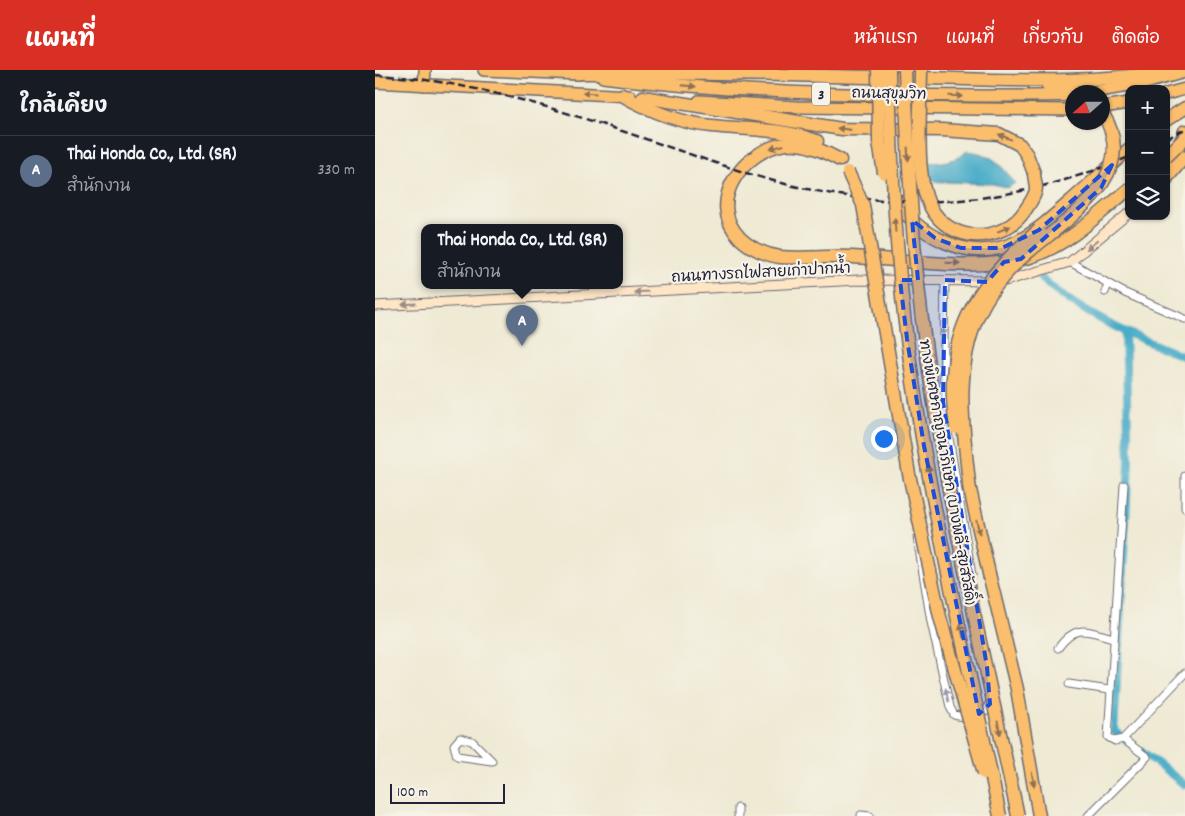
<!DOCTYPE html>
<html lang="th">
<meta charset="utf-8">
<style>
:root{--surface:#171b24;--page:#20242c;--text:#f1f3f6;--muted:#9ea1a6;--line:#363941;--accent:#d93025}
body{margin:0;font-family:Dekko,"Playpen Sans Thai",sans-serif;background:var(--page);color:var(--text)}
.controls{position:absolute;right:15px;top:15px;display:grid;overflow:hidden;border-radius:10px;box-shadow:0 1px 4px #0004}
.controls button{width:45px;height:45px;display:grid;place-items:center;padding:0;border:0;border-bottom:1px solid var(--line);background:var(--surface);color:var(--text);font:25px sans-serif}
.compass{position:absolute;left:690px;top:15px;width:45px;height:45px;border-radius:50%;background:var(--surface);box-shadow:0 1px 4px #0004;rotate:249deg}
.scale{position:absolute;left:15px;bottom:12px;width:115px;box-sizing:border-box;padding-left:5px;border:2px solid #22223b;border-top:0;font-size:14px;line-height:18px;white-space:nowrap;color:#22223b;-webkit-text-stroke:4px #f7f3e8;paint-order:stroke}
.you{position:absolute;left:508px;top:368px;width:18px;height:18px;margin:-12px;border:4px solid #fff;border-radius:50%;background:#1a73e8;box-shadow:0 0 0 8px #1a73e833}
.badge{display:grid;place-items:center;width:32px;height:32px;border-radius:50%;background:var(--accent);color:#fff;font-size:16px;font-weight:700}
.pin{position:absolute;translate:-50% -41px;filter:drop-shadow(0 1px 2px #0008)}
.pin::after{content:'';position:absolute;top:26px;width:18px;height:15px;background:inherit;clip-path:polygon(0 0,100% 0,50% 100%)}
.popup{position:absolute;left:46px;top:154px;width:202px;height:65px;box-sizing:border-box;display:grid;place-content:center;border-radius:10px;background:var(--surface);filter:drop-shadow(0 1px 4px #0005);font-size:16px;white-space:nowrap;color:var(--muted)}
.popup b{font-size:19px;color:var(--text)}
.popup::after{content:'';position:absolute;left:50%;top:100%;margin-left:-10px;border:10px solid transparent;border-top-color:var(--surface)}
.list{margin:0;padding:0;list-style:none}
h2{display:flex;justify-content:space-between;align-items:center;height:65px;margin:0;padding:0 20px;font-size:21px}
h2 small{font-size:16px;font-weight:400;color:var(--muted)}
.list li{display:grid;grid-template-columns:32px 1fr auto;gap:15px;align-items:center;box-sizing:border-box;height:70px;padding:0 20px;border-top:1px solid var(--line)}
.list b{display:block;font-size:19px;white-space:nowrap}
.list p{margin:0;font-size:16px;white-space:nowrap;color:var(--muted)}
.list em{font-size:16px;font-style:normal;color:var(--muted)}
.icon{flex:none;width:28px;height:28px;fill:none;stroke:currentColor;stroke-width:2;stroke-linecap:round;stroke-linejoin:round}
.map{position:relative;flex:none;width:810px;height:746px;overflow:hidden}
header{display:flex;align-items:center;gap:30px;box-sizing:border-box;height:70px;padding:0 25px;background:var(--accent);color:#fff}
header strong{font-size:24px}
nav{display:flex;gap:28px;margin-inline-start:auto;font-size:18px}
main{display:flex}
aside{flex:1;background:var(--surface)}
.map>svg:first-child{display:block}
.water{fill:#48acc8;stroke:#356782}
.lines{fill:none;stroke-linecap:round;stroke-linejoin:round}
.canal{stroke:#48acc8;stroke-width:8}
.minor-casing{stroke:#6a6871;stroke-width:9}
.secondary-casing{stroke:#6a6871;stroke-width:11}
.trunk-casing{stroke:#6a6871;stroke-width:14}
.motorway-casing{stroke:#6a6871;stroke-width:15}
.minor{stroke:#fff;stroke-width:7}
.secondary{stroke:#fde5c5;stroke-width:9}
.trunk{stroke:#fabe6d;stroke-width:11}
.motorway{stroke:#fabe6d;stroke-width:12}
.rail{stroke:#22223b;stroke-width:2.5;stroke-dasharray:8 4;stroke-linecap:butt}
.motorway-bridge-casing{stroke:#6a6871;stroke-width:15;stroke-linecap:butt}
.motorway-bridge{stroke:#fabe6d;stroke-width:12}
.oneway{fill:#8e7054}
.oneway2{fill:#9a8d87}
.oneway3{fill:#9c9ca7}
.marked{fill:#1d4ed8;fill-opacity:0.2;stroke:#1d4ed8;stroke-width:4;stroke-dasharray:10 6;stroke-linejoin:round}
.labels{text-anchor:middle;stroke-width:4.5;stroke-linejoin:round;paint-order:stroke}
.shield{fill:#f7f3e8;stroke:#62616f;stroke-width:1}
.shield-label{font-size:14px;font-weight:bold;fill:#22223b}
.street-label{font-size:15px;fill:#22223b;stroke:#f7f3e8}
</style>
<header>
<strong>แผนที่</strong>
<nav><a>หน้าแรก</a><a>แผนที่</a><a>เกี่ยวกับ</a><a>ติดต่อ</a></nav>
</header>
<main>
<aside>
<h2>ใกล้เคียง<small></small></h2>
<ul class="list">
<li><span class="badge" style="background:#5c6f8a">A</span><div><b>Thai Honda Co., Ltd. (SR)</b><p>สำนักงาน</p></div><em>330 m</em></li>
</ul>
</aside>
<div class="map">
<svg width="810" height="746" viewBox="0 0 810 746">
<rect width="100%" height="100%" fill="#f7f3e8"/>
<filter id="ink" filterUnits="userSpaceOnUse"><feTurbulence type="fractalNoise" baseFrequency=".02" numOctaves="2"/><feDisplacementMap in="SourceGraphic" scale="10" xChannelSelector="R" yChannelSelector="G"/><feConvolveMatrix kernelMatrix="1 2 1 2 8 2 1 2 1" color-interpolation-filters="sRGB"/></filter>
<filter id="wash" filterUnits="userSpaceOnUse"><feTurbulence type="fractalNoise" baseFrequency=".0096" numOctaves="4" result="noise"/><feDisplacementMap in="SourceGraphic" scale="20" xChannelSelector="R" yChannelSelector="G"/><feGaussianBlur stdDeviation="1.12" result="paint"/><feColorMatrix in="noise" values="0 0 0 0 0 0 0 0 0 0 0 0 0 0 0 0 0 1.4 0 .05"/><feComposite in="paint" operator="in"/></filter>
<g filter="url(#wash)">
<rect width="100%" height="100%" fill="#efead4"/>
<path class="water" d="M592,81C619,84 624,93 640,113L633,118L618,114L526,110V92C550,90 572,99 592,81Z"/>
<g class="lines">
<g class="canal">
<path d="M666,208C710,247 756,265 810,287"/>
<path d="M750,262L754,393L739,661L754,672"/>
<path d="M768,682L810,715"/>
</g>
</g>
</g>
<g filter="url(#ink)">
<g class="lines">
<g class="minor-casing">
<g id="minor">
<path d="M695,192L750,223L810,249"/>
<path d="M570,210L568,332L597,505"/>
<path d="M730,222L733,214"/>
<path d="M810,406V438"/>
<path d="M749,415L733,667L740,671L748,669L810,603"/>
<path d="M542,467L556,552L575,637L579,645L593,648L612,641L615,629"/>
<path d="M683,578C702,553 711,561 738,568"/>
<path d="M694,614L734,620"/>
<path d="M85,668L97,671L117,691L82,686L79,675Z"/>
<path d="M486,745L495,746"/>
<path d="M363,746V738"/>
<path d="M713,746L772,687L748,669"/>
</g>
</g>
<g class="secondary-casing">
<path id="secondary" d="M0,236L484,210L630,211L695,192L754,143"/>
</g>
<g class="trunk-casing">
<g id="trunk">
<path d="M109,0L204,4"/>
<path d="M228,7C328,20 429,24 531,25C586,26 642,27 698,25"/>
<path d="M0,12L255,26"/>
<path d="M49,15L50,0"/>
<path d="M718,22L770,13L810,2"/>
<path d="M791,24L810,19"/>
<path d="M324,31L422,37L698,40"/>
<path d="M728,37L754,33"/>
<path d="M795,105L810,87"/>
</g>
</g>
<g class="motorway-casing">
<g id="motorway">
<path d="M196,3C314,2 431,6 549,8C632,10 717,15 798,0"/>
<path d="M673,16L701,22"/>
<path d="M247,25C275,41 304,53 337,56C372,60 408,58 442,71"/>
<path d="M268,27L467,59L567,60L624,64L645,75L652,85L659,103"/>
<path d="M791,50L810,38"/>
<path d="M465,90C448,81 431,72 411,74C370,79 329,131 365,168C375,178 391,185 405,187C429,189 453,186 477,187C532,189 601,203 655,187C693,175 724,144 754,119"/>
<path d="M791,110L810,61"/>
<path d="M518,124C529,146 547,162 570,172C624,196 659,164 697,130C716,113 735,96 754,79"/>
<path d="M615,508L642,619L664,746"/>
</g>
</g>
<use href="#minor" class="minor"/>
<use href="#secondary" class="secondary"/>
<use href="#trunk" class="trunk"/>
<use href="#motorway" class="motorway"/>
<g class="rail">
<path d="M0,5C132,12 256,67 381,106C514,145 626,140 754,87"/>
<path d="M791,69L810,59"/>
</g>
<g class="motorway-bridge-casing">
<g id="motorway-bridge">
<path d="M503,0L504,71L509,103"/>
<path d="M514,0C516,90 520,180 532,269C553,429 592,588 625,746"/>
<path d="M530,0C533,89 537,177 549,265C570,427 609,587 643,746"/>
<path d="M546,0C546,36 539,105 555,136C575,175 629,174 651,139C655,133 661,125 661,118C661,114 659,108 659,103"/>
<path d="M791,87L810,68"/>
<path d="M473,102L488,135L534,404L565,547L609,703"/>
<path d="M581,358C567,268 597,218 664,160"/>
<path d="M594,415L615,508"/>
<path d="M595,422C589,363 578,302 603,246C612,226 625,209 640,194C680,154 770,111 728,44"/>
</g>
</g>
<use href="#motorway-bridge" class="motorway-bridge"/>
</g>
<defs><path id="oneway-solid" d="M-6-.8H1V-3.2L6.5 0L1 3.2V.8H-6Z" transform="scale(1.25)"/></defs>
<g class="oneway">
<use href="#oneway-solid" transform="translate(314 16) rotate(5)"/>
<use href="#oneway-solid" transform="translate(214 23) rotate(-177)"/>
<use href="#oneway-solid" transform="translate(581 26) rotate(1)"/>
<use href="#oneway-solid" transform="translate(469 59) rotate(-173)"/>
<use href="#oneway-solid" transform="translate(630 67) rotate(-157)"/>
<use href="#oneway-solid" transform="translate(402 77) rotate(164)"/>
<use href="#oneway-solid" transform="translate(533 84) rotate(87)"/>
<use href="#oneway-solid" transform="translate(520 155) rotate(-94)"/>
<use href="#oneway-solid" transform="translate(629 159) rotate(-23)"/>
<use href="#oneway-solid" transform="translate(578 193) rotate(1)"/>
<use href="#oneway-solid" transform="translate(554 402) rotate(-101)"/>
<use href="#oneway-solid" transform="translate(603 457) rotate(77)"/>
<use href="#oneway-solid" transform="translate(587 561) rotate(-102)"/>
<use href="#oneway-solid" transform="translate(624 658) rotate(78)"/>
<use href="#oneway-solid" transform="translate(658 709) rotate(80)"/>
</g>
<g class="oneway2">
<use href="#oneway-solid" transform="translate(717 175) rotate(140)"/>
<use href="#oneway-solid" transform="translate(266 222) rotate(177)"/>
<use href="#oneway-solid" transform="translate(34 234) rotate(177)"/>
</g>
<g class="oneway3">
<use href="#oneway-solid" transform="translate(569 259) rotate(91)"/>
<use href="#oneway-solid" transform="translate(572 625) rotate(-102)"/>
</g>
</g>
<path class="marked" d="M737,95L726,118L646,189L629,192L612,212L570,210L568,332L612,597L615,634L604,644L549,376L532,269L525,210H543L537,150L560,168L586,178H627L664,160Z"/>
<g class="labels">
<rect class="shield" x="437" y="12.5" width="18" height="23" rx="4"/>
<g class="shield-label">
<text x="446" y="29">3</text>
</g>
<g class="street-label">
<text transform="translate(514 23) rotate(1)" y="5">ถนนสุขุมวิท</text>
<text transform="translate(386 202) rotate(-3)" y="5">ถนนทางรถไฟสายเก่าปากน้ำ</text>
<text transform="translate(573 402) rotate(80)" y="5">ทางพิเศษกาญจนาภิเษก (บางพลี-สุขสวัสดิ์)</text>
</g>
</g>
</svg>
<div class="controls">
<button>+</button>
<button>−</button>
<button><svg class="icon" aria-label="layers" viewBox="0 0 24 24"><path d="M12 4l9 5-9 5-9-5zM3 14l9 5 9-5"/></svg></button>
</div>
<svg class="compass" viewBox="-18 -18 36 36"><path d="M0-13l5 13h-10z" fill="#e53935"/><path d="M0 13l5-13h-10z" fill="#9ea1a6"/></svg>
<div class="scale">100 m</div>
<div class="you"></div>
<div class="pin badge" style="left:147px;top:276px;background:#5c6f8a">A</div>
<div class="popup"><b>Thai Honda Co., Ltd. (SR)</b>สำนักงาน</div>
</div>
</main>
